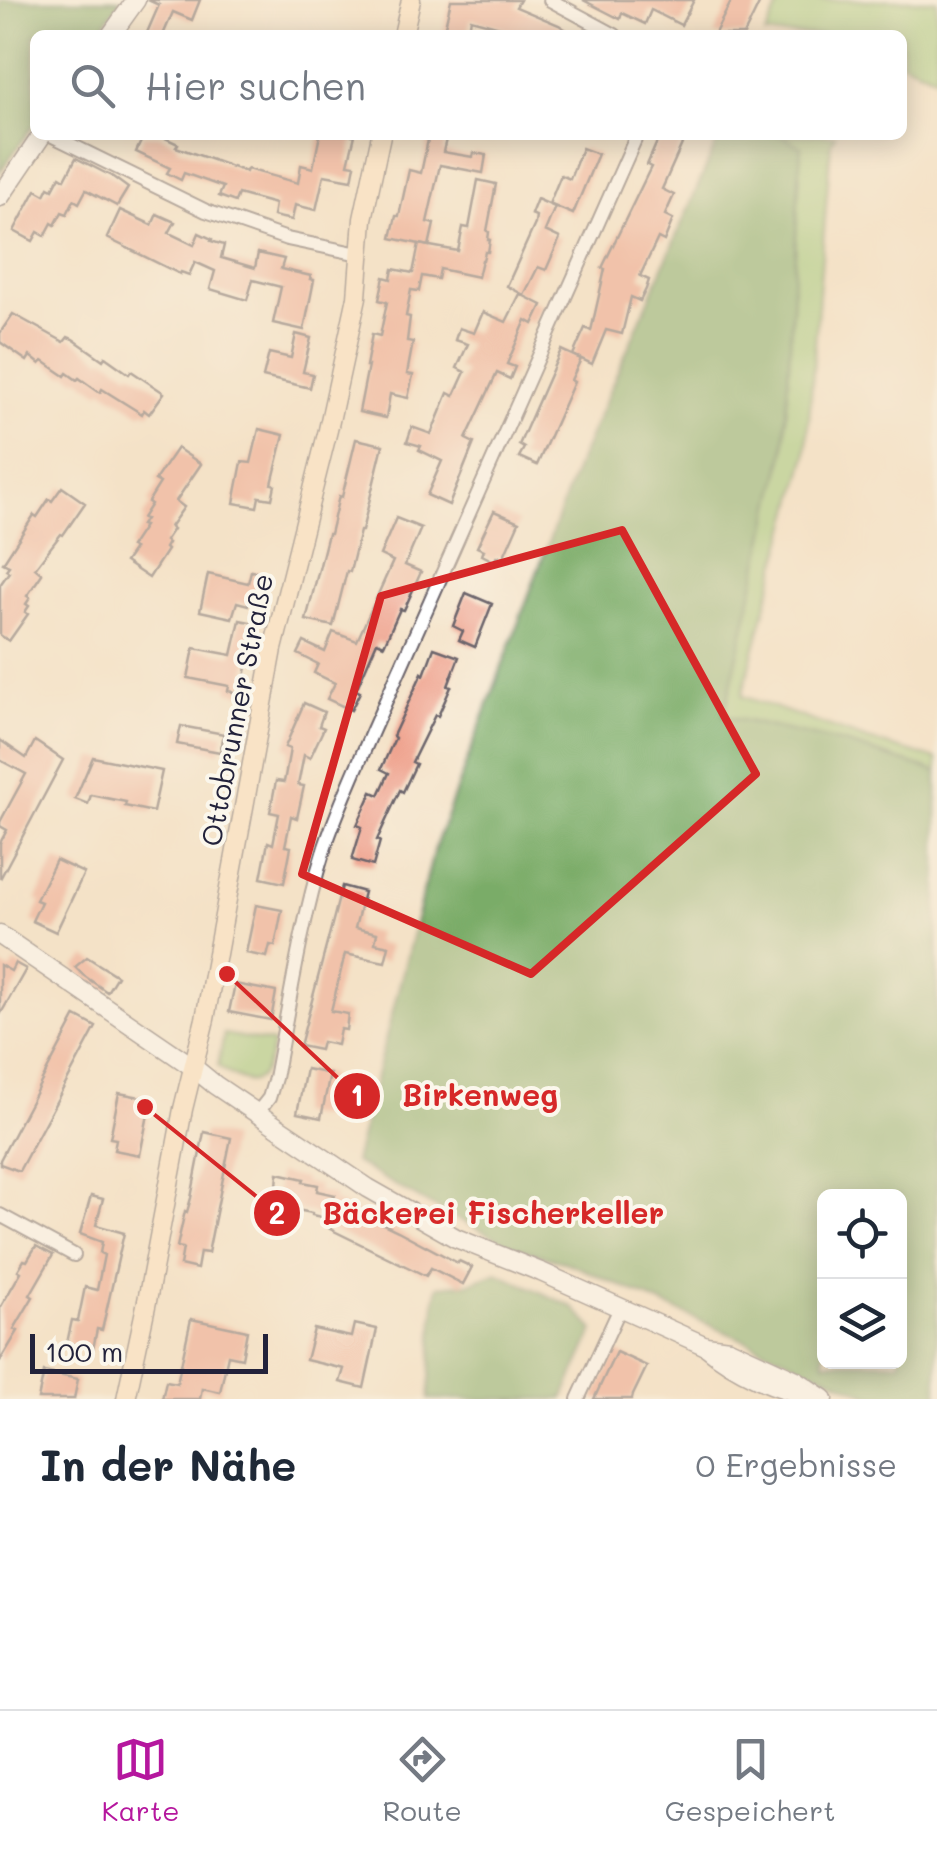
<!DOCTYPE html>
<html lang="de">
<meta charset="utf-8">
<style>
:root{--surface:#fff;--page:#f6f6f7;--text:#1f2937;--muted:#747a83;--line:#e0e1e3;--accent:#b5179e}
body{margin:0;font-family:Mali,sans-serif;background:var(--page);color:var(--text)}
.controls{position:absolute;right:30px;bottom:30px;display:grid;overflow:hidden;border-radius:15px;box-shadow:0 5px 25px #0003}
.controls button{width:90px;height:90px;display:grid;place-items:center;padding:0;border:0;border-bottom:2px solid var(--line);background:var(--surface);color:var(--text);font:50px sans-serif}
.scale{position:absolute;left:30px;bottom:25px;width:238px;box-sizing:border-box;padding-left:10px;border:5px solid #22223b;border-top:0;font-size:28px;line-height:35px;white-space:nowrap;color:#22223b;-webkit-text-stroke:8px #fbf7ec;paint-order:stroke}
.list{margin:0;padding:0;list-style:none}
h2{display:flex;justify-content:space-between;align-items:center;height:130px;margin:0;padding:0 40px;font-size:42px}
h2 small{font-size:32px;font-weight:400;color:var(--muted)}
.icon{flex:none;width:55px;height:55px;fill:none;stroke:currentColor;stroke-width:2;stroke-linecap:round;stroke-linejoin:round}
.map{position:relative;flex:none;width:937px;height:1399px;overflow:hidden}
.search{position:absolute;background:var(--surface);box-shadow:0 5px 25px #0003;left:30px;right:30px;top:30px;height:110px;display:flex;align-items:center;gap:25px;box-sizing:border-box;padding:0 35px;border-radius:15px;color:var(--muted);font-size:38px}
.sheet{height:310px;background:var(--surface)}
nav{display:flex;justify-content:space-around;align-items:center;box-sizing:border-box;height:140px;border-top:2px solid var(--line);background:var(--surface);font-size:28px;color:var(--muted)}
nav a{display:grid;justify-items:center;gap:5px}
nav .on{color:var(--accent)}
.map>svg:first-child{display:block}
.green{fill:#98c877;stroke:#5d7559;stroke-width:2.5}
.forest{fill:#7aac68;stroke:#4e6752;stroke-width:2.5;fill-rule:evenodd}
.building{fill:#ee9c87}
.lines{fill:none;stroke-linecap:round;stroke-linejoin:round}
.minor-casing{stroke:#6c656c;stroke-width:16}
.tertiary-casing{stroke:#6c656c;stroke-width:21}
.secondary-casing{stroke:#6c656c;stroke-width:21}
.minor{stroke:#fff;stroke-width:12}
.tertiary{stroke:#fff;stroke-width:18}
.secondary{stroke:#fee5c5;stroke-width:18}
.marked{fill:none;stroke:#d62828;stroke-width:8;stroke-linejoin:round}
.labels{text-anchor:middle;stroke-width:8;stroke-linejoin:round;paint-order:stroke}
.street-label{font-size:28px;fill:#22223b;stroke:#fbf7ec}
.leader{fill:none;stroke:#d62828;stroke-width:4}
.callout-dot{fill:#d62828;stroke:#fbf7ec;stroke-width:4}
.mark-label{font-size:30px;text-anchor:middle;font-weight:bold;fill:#fff}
.callout-label{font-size:30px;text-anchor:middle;font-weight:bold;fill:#d62828;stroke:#fbf7ec;stroke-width:8;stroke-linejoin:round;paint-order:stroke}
</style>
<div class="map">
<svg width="937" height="1399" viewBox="0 0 937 1399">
<rect width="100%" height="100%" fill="#fbf7ec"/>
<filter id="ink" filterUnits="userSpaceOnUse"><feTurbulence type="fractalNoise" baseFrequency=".01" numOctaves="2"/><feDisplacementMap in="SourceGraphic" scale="20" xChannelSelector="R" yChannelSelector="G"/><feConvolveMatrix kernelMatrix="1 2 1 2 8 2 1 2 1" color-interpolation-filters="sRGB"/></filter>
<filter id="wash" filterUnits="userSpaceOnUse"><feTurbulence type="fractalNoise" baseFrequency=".0048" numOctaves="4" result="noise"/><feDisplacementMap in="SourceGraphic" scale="40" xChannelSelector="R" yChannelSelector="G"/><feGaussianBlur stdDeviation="2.25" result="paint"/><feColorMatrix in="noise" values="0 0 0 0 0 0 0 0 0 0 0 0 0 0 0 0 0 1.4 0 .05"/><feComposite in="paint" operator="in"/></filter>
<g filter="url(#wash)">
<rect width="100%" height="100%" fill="#f4e2c7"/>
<g class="green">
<path d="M781,0H937V77L902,62V35H765Z"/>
<path d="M781,135H835L831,143L806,458L742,696L868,740L937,759V772L848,744L724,716L784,453L801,148Z"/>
<path d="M224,1034L273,1043C263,1084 255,1093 218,1066Z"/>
</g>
<g class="forest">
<path d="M0,0H121L97,35H35V123L0,172Z"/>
<path d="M720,135H781L801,147L784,453L724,716L848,744L937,772V1399H878L573,1265L513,1246L430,1205L354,1162L434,850L576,468ZM900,1196V1362H824V1196Z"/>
<path d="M497,1272L573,1307L594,1330L563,1399H429L435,1300L438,1286L469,1283Z"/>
</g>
<g id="blocks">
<g class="building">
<path d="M148,0H200L192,20L173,12L163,35H146L159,5Z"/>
<path d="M451,0H520L516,7L559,25L574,35H500L504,28L471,19L467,35H443Z"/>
<path d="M583,0H694L681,25L651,10L645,24L622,13L620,19Z"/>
<path d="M732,0H761L744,35H714Z"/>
<path d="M144,135H159L178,144L176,147L246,172L247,169L298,183L301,165L313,168L320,135H355L348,164L355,165L352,180L324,175L316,210L295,205L292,220L273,216L275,204L238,194L235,202L219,196L223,187L184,173L181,180L167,173L170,168L136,152Z"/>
<path d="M429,135H447L443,152L473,157L474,153L486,155L483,173L440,165L427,222L434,224L429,246L391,238L396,216H399L409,170L421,173Z"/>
<path d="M660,135H686L662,189L674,195L665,215L673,219L664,241L658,238L640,276L649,280L646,289L640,301L631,297L622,334L606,330L592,364L573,355L585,328L591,331L605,269L602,268L648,173L651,167L647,165Z"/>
<path d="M582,148L598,154L573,214L549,204L561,175L570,179Z"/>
<path d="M76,158L113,177L128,188L117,206L86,190L79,203L74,200L67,214L62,212L55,225L52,223L45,236L38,232L33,241L14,231L36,190L45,195L49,187L53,189L60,176L65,179Z"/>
<path d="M478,180L496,184L487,231L489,232L488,240H490L488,252H485L483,260H482L478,277L440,269L438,279L422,276L419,291L411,290L406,316L410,317L407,341L413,342L407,374L413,375L408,398L390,394L386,418L359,412L368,366H366L372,334L380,336L387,302L379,300L384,277L391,279L393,269L413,273L419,244L458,251L463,227L469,228Z"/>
<path d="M537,199L555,207L545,231L560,238L546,270L538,267L524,295L507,286L535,224L536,216L531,214Z"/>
<path d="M120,210L152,225L157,214L175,222L169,233L194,245L199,233L212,239L211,241L224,245L221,258L255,268L258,253L284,259L281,269L311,276L310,279L314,280L304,330L273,323L281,287L253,280L247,300L210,289L215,271L195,262L189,275L181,272L180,274L107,238Z"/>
<path d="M520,294L542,305L533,324L526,320L507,364L515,367L510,379L497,373L466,439L474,443L449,505L427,495L442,461L419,450L421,446L407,442L412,427L431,434L448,393L454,396L465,372L457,368L468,344L455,340L459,328L474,333L483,312L506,322Z"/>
<path d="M13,314L64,342L68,337L73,339L103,360L105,357L129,374L131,371L164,393L149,414L144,410L142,414L102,389L100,393L79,378L77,380L67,373L65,376L43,361L40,364L30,356L27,361L0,342V333Z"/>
<path d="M296,334L311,338L303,372L313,374L310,388L263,377L269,353L291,358Z"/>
<path d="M561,350L581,359L571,380L574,382L537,465L519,457L524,448L519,445Z"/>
<path d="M259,429L284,435L272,484L275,485L272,499L259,497L257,507L234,503L242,462L251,463Z"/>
<path d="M356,439L383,445L362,531H360L350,572L347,571L333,626L306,620L328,534H330L339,496L342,497Z"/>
<path d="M177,448L201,464L176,501L184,507L170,527L173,529L165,541L168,543L165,548L167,550L149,578L125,562L134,549L130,547L144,526L141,525L145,519L142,518L151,504L148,502L160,483L155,480Z"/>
<path d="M62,487L85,503L63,535L61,534L35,568L42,574L27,596L30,598L26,604L29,606L25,612L28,614L9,641L0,635V585L9,572L6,570L9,566L3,563L34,515L37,517L49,499L52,501Z"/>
<path d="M494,511L519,522L503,558L497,556L494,561L482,555L484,550L477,547Z"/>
<path d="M396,518L421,528L405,565L421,572L404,610L400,609L384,645L377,642L356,690L360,692L351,710L327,699L335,683L314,673L318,664L298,654L304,642L325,652L333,632L357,641L393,561L380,555Z"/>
<path d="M251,571L268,574L262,598L250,595L248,605L237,602L232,618L200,611L208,574L248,583Z"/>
<path d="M466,593L492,604L475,647L459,640L463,631L453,626Z"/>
<path d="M240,620L255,623L242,694L228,691L229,686L188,678L194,648L232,655Z"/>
<path d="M434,648L459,657L448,686L451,687L438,716L435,715L412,762L416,764L403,792L400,790L377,840L380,841L373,866L352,860L362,827L357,825L372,792L379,795L389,773L381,769L395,738L393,736L422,673L424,675Z"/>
<path d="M304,703L324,712L319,726L324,728L310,758L304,755L298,785L304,786L297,818L291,816L288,832L285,846L291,847L284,883L261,878L268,842L273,844L279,814L270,812L276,781L284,782L290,749L285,747Z"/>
<path d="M181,726L224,734L220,752L177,744Z"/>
<path d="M0,740L26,758L35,741L63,760L0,879V843L7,830L0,826V822L26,774L0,760Z"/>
<path d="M93,757L162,771L153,812L125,806L126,802L91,795L88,804L75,799Z"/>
<path d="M56,860L84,873L56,932L32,921L41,902L36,900Z"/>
<path d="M342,886L364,892L355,928L377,933L375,943L389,946L385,962L345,954L331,1011L348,1014L346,1030L340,1029L337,1045L322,1042L320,1050L300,1046Z"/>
<path d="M256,905L282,910L275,946L270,945L267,957L246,953Z"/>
<path d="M87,957L117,976L107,992L83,975L75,967Z"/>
<path d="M15,963L26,969L0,1015V965L11,971Z"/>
<path d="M235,984L276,992L271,1020L229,1012Z"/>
<path d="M76,1016L96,1027L19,1171L0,1164V1160Z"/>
<path d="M306,1069L330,1074L321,1118L297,1113Z"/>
<path d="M119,1093L151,1099L140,1155L114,1150L116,1139L110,1138Z"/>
<path d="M204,1132L231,1138L208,1253L200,1252L197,1269L180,1265L183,1248L177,1247L185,1211L187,1212L191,1198Z"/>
<path d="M278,1173L304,1179L303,1182L318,1185L317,1191L335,1195L333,1200L370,1220L371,1218L398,1231L458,1263L459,1261L472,1267L463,1284L431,1268L426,1276L330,1229L335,1220L312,1215V1213L297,1210L298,1207L276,1200Z"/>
<path d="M91,1196L103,1199L96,1225L124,1233L102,1330L97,1329L93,1349L67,1343L72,1320L78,1321L85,1287L97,1290L104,1255L100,1253L102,1242L80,1234Z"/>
<path d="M36,1246L53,1255L30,1295L33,1297L14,1329L18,1331L0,1361V1308L21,1272L18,1270L24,1260L27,1261Z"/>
<path d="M191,1319L247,1331L242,1358L228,1355L220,1392L202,1388L200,1399H162L166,1381L177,1383Z"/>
<path d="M354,1324L377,1329L364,1388L340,1382L344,1369L306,1360L314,1329L351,1337Z"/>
<path d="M616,1352L647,1366L633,1395L632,1399H594Z"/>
<path d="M44,1372L78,1379L74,1399H38Z"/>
</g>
</g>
</g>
<g filter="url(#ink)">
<use href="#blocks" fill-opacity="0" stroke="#6c656c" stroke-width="2.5"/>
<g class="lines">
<g class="minor-casing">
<g id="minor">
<path d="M550,0L615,35"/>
<path d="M51,135L206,211L287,239L359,254"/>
<path d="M258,1112L269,1098L275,1078C289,1006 301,923 323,853C336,812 355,772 372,732L637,135"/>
<path d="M0,1215L74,1255"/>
<path d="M578,1399L620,1308"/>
</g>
</g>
<g class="tertiary-casing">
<g id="tertiary">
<path d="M111,35L136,0"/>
<path d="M0,197L42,135"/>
<path d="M0,935L193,1067L215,1085L368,1188L456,1238L541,1272L706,1346L729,1349L796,1380L824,1399"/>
<path d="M707,1347C734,1370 778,1391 813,1395"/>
</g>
</g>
<g class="secondary-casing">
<g id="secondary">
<path d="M403,35L411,0"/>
<path d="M126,1399L147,1301L183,1109L205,1019L273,649L328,430L357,297L363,219L381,135"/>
</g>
</g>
<use href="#minor" class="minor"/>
<use href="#tertiary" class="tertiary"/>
<use href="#secondary" class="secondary"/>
</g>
</g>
<path d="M0 0H937V1399H0ZM622,530L756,774L531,974L302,874L381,596Z" fill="#f4e2c7" fill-opacity=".55" fill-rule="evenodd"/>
<path class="marked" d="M622,530L756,774L531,974L302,874L381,596Z"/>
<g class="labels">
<g class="street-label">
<text transform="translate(237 710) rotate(-79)" y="10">Ottobrunner Straße</text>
</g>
</g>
<path class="leader" d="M227 974L357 1096M145 1107L277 1213"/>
<g class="callout-dot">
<circle cx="227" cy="974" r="10"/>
<circle cx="145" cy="1107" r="10"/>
<circle cx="357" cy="1096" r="25"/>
<circle cx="277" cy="1213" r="25"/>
</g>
<g class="mark-label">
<text x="357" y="1106">1</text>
<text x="277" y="1224">2</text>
</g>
<g class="callout-label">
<text x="480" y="1106">Birkenweg</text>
<text x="493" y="1224">Bäckerei Fischerkeller</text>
</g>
</svg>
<div class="controls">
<button><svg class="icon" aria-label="locate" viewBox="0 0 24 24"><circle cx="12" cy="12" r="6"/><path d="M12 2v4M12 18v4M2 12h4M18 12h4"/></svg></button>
<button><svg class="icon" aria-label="layers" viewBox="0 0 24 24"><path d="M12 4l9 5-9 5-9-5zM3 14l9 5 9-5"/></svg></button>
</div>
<div class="scale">100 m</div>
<div class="search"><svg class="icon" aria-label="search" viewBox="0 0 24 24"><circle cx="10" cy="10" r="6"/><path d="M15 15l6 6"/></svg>Hier suchen</div>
</div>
<section class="sheet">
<h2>In der Nähe<small>0 Ergebnisse</small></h2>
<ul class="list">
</ul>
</section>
<nav>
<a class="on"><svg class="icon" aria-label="map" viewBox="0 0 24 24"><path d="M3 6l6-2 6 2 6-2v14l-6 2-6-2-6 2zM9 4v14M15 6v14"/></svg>Karte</a>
<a><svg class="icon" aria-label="directions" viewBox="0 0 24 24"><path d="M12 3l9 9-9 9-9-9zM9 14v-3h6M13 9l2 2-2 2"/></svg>Route</a>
<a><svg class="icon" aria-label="saved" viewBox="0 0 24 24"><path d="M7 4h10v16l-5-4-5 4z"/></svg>Gespeichert</a>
</nav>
